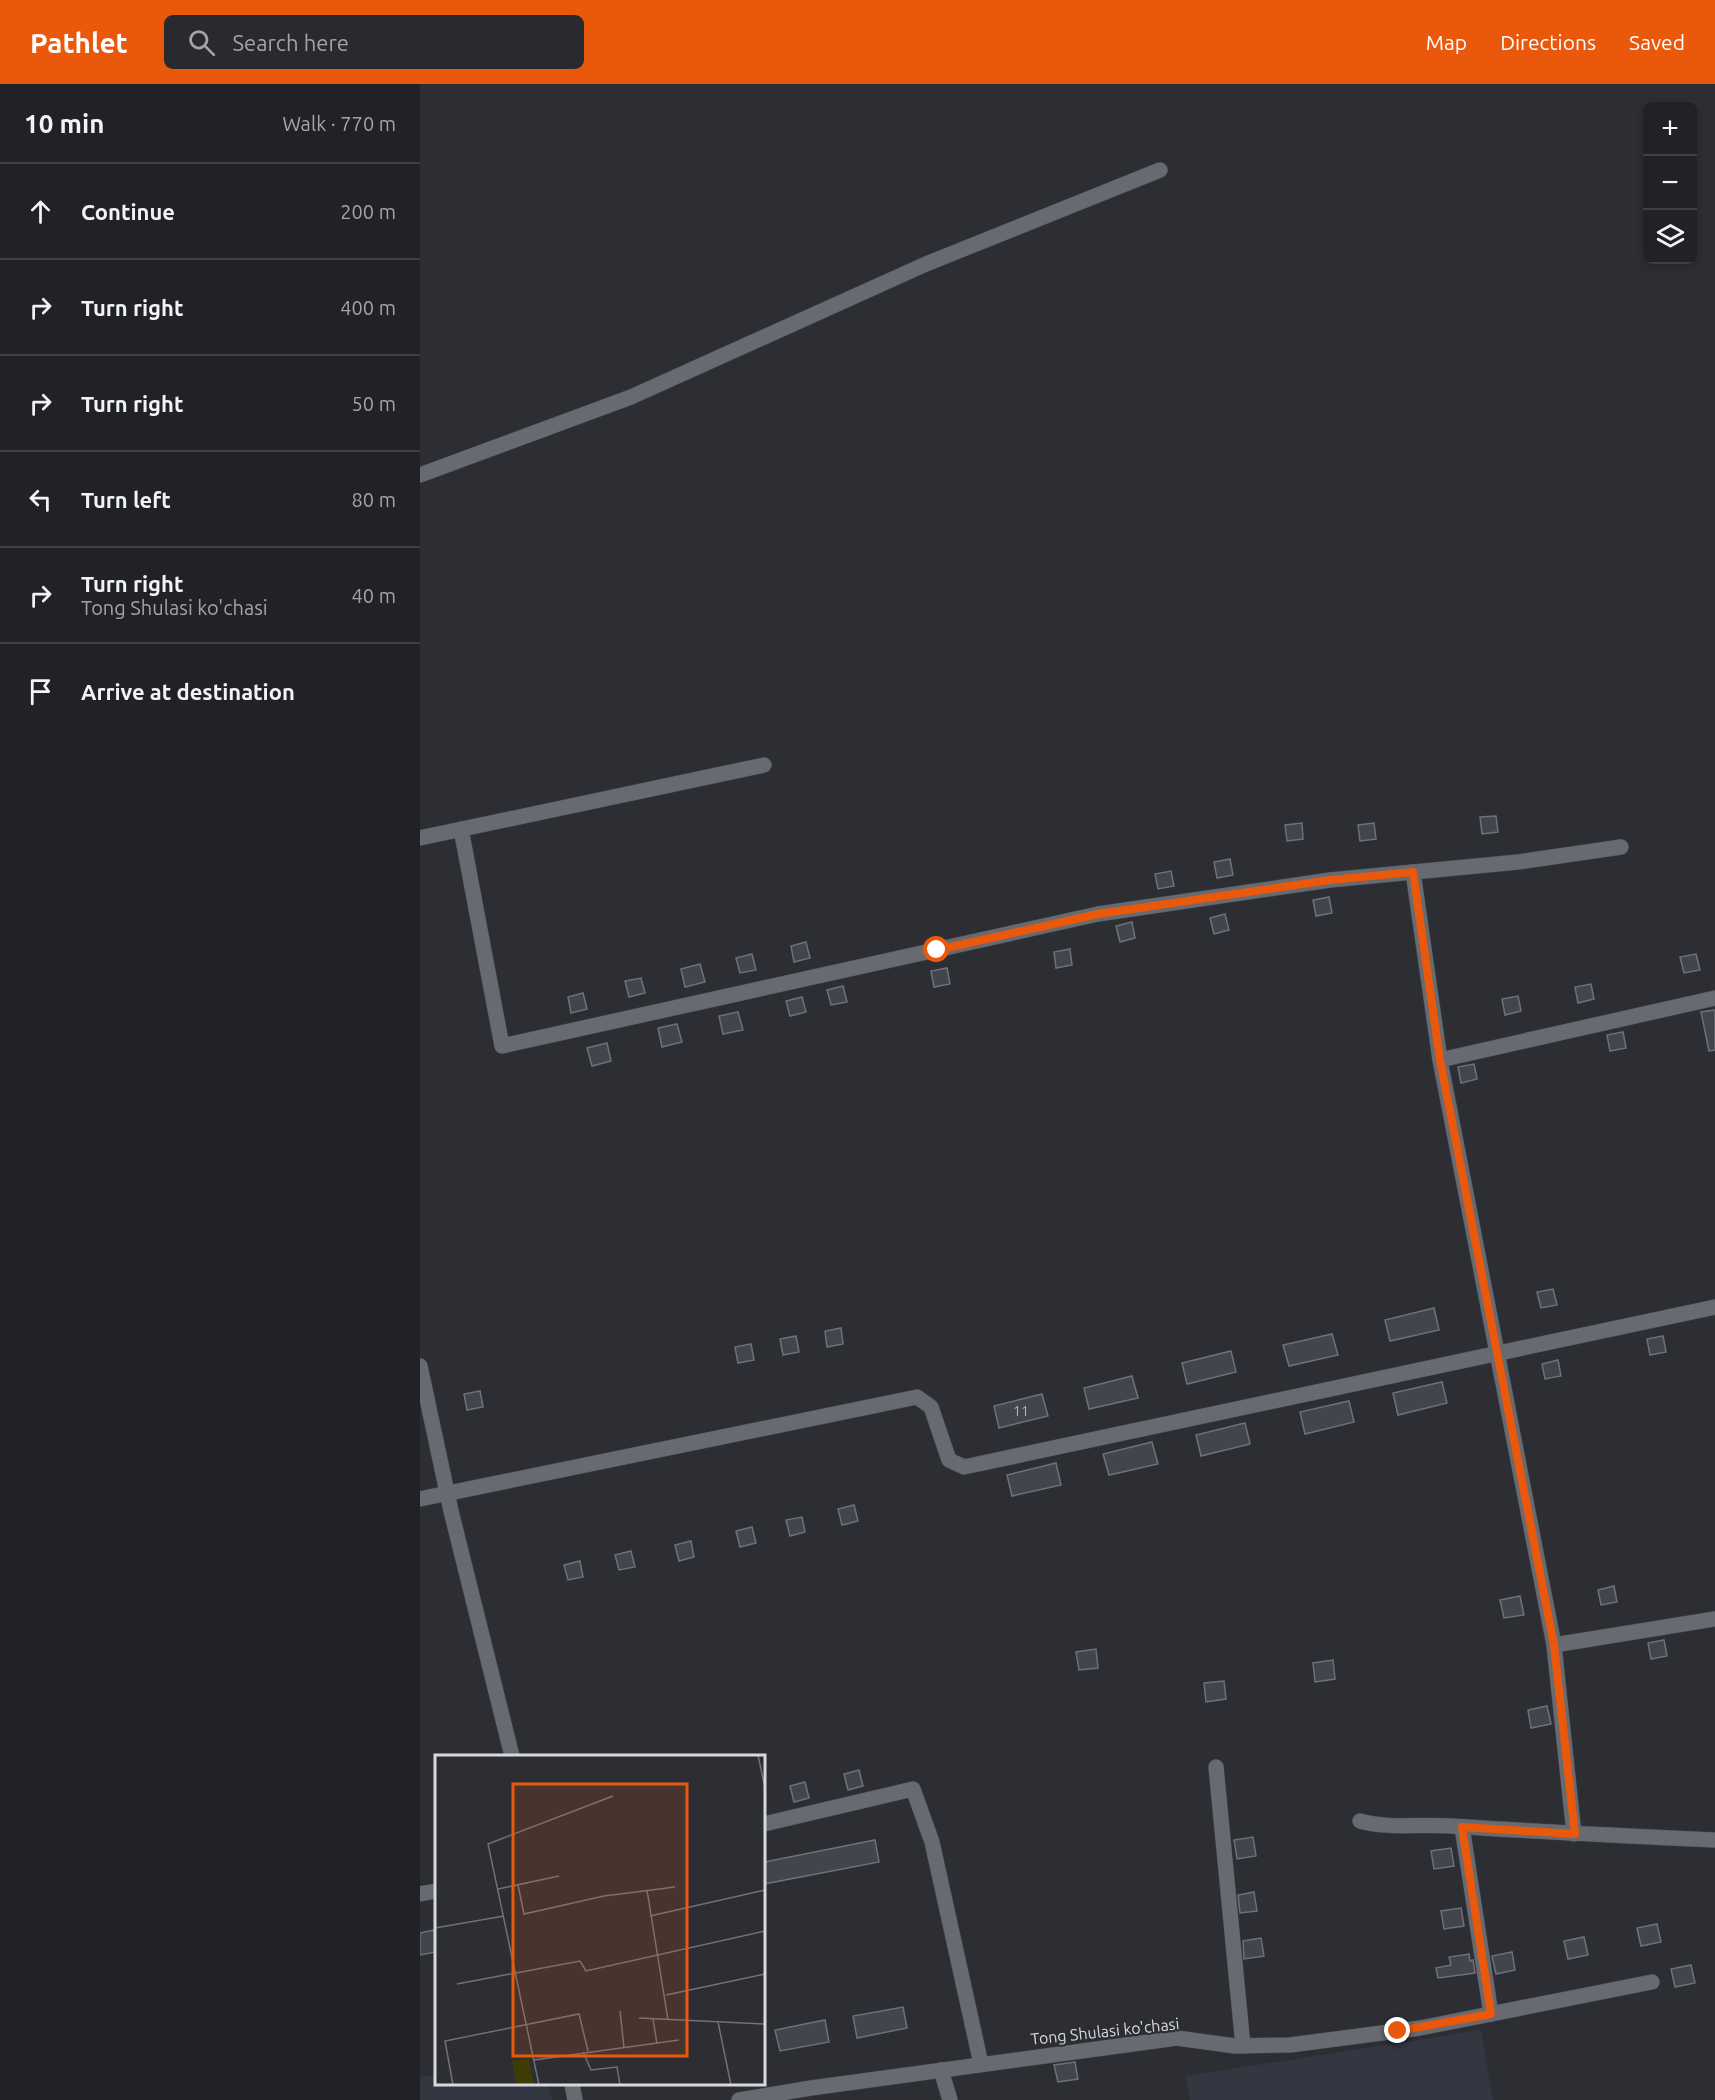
<!DOCTYPE html>
<meta charset="utf-8">
<style>
:root{--surface:#212227;--page:#292a2f;--text:#f1f3f6;--muted:#a2a4a7;--line:#3e3f44;--accent:#ea580c}
body{margin:0;font-family:Ubuntu,sans-serif;background:var(--page);color:var(--text)}
.controls{position:absolute;right:18px;top:18px;display:grid;overflow:hidden;border-radius:9px;box-shadow:0 3px 9px #0003}
.controls button{width:54px;height:54px;display:grid;place-items:center;padding:0;border:0;border-bottom:2px solid var(--line);background:var(--surface);color:var(--text);font:30px sans-serif}
.stop{position:absolute;width:18px;height:18px;margin:-14px;border:4px solid #ea580c;border-radius:50%;background:#fff}
.stop.end{background:#ea580c;border-color:#fff;box-shadow:0 2px 6px #0008}
.list{margin:0;padding:0;list-style:none}
h2{display:flex;justify-content:space-between;align-items:center;height:78px;margin:0;padding:0 24px;font-size:26px}
h2 small{font-size:20px;font-weight:400;color:var(--muted)}
.list li{display:grid;grid-template-columns:39px 1fr auto;gap:18px;align-items:center;box-sizing:border-box;height:96px;padding:0 24px;border-top:2px solid var(--line)}
.list b{display:block;font-size:22px;white-space:nowrap}
.list p{margin:0;font-size:20px;white-space:nowrap;color:var(--muted)}
.list em{font-size:20px;font-style:normal;color:var(--muted)}
.icon{flex:none;width:33px;height:33px;fill:none;stroke:currentColor;stroke-width:2;stroke-linecap:round;stroke-linejoin:round}
.map{position:relative;flex:none;width:1295px;height:2016px;overflow:hidden}
header{display:flex;align-items:center;gap:36px;box-sizing:border-box;height:84px;padding:0 30px;background:var(--accent);color:#fff}
header strong{font-size:28px}
nav{display:flex;gap:33px;margin-inline-start:auto;font-size:21px}
.search{width:420px;height:54px;background:var(--page);display:flex;align-items:center;gap:15px;box-sizing:border-box;padding:0 21px;border-radius:9px;color:var(--muted);font-size:22px}
main{display:flex}
aside{flex:1;background:var(--surface)}
.map>svg:first-child{display:block}
.built{fill:#333742}
.building{fill:#43454c;stroke:#6e7178;stroke-width:1.5}
.lines{fill:none;stroke-linecap:round;stroke-linejoin:round}
.minor-casing{stroke:#48494e;stroke-width:16}
.minor{stroke:#676a70;stroke-width:15}
.route{stroke:#ea580c;stroke-width:8}
.labels{text-anchor:middle;stroke-width:4.5;stroke-linejoin:round;paint-order:stroke}
.number-label{font-size:14px;fill:#b3b4b9}
.street-label{font-size:16px;fill:#d8d9dd;stroke:#2c2e34}
.inset-road{fill:none;stroke:#717278;stroke-width:1.5}
.view{fill:#e8590c;fill-opacity:0.15;stroke:#e8590c;stroke-width:3}
.inset-edge{fill:none;stroke:#d8d9dd;stroke-width:3}
</style>
<header>
<strong>Pathlet</strong>
<div class="search"><svg class="icon" aria-label="search" viewBox="0 0 24 24"><circle cx="10" cy="10" r="6"/><path d="M15 15l6 6"/></svg>Search here</div>
<nav><a>Map</a><a>Directions</a><a>Saved</a></nav>
</header>
<main>
<aside>
<h2>10 min<small>Walk · 770 m</small></h2>
<ul class="list">
<li><svg class="icon" aria-label="ahead" viewBox="0 0 24 24"><path d="M12 20V5M6 11l6-6 6 6"/></svg><div><b>Continue</b></div><em>200 m</em></li>
<li><svg class="icon" aria-label="right" viewBox="0 0 24 24"><path d="M7 20v-9h11M14 6l5 5-5 5"/></svg><div><b>Turn right</b></div><em>400 m</em></li>
<li><svg class="icon" aria-label="right" viewBox="0 0 24 24"><path d="M7 20v-9h11M14 6l5 5-5 5"/></svg><div><b>Turn right</b></div><em>50 m</em></li>
<li><svg class="icon" aria-label="left" viewBox="0 0 24 24"><path d="M17 20v-9H6M10 6l-5 5 5 5"/></svg><div><b>Turn left</b></div><em>80 m</em></li>
<li><svg class="icon" aria-label="right" viewBox="0 0 24 24"><path d="M7 20v-9h11M14 6l5 5-5 5"/></svg><div><b>Turn right</b><p>Tong Shulasi ko'chasi</p></div><em>40 m</em></li>
<li><svg class="icon" aria-label="arrive" viewBox="0 0 24 24"><path d="M6 21V4h12l-3 4 3 4H6"/></svg><div><b>Arrive at destination</b></div></li>
</ul>
</aside>
<div class="map">
<svg width="1295" height="2016" viewBox="0 0 1295 2016">
<rect width="100%" height="100%" fill="#2c2e34"/>
<g class="built">
<path d="M1061,1946L1073,2016H770L766,1992Z"/>
<path d="M16,1990V2000H128L132,2016H0V1993Z"/>
</g>
<g class="building">
<path d="M1076,732L1078,748L1062,750L1060,733Z"/>
<path d="M882,739L883,755L867,757L865,741Z"/>
<path d="M954,739L956,755L940,757L938,741Z"/>
<path d="M810,775L813,791L797,794L794,778Z"/>
<path d="M751,787L754,802L738,805L735,790Z"/>
<path d="M909,813L912,829L896,832L893,816Z"/>
<path d="M805,830L809,846L794,850L790,834Z"/>
<path d="M712,838L715,854L700,858L696,842Z"/>
<path d="M386,858L390,874L374,878L371,862Z"/>
<path d="M650,865L652,881L636,884L634,868Z"/>
<path d="M332,870L336,886L320,889L316,874Z"/>
<path d="M1276,870L1280,886L1264,889L1260,873Z"/>
<path d="M280,880L285,898L265,903L261,885Z"/>
<path d="M527,884L530,900L514,903L511,887Z"/>
<path d="M221,894L225,909L209,913L205,897Z"/>
<path d="M1171,900L1174,915L1158,919L1155,903Z"/>
<path d="M423,902L427,918L411,921L407,906Z"/>
<path d="M163,909L167,925L151,929L148,913Z"/>
<path d="M1098,912L1101,927L1085,931L1082,915Z"/>
<path d="M382,913L386,928L370,932L366,917Z"/>
<path d="M1295,926V966L1289,967L1281,928Z"/>
<path d="M318,928L323,946L303,950L299,932Z"/>
<path d="M257,940L262,958L242,963L238,944Z"/>
<path d="M1203,948L1206,964L1190,967L1187,951Z"/>
<path d="M187,959L191,977L172,982L167,964Z"/>
<path d="M1054,980L1057,995L1041,999L1038,983Z"/>
<path d="M1133,1205L1137,1221L1121,1224L1117,1208Z"/>
<path d="M1014,1224L1019,1246L970,1257L965,1236Z"/>
<path d="M421,1244L423,1260L407,1263L405,1247Z"/>
<path d="M912,1250L918,1271L869,1282L863,1261Z"/>
<path d="M376,1252L379,1268L363,1271L360,1255Z"/>
<path d="M1243,1252L1246,1268L1230,1271L1227,1255Z"/>
<path d="M331,1260L334,1276L318,1279L315,1263Z"/>
<path d="M811,1267L816,1288L767,1300L762,1279Z"/>
<path d="M1138,1276L1141,1292L1125,1295L1122,1280Z"/>
<path d="M712,1292L718,1314L669,1325L664,1304Z"/>
<path d="M1022,1298L1027,1319L978,1331L973,1309Z"/>
<path d="M60,1307L63,1323L47,1326L44,1310Z"/>
<path d="M622,1310L628,1332L579,1344L574,1322Z"/>
<path d="M929,1317L934,1338L885,1350L880,1328Z"/>
<path d="M825,1339L830,1360L781,1372L776,1351Z"/>
<path d="M732,1358L738,1380L689,1391L683,1370Z"/>
<path d="M636,1379L641,1401L592,1412L587,1391Z"/>
<path d="M434,1421L438,1437L422,1441L418,1425Z"/>
<path d="M382,1433L385,1448L370,1452L366,1436Z"/>
<path d="M332,1443L336,1459L320,1463L316,1447Z"/>
<path d="M271,1457L274,1473L259,1477L255,1461Z"/>
<path d="M211,1467L215,1483L199,1486L195,1471Z"/>
<path d="M160,1477L163,1493L148,1496L144,1481Z"/>
<path d="M1194,1502L1197,1518L1181,1521L1178,1506Z"/>
<path d="M1100,1512L1104,1531L1084,1534L1080,1516Z"/>
<path d="M1244,1556L1247,1572L1231,1575L1228,1559Z"/>
<path d="M676,1565L678,1584L659,1586L656,1568Z"/>
<path d="M913,1576L915,1595L895,1598L893,1579Z"/>
<path d="M804,1597L806,1615L786,1618L784,1599Z"/>
<path d="M1127,1622L1131,1640L1111,1644L1108,1626Z"/>
<path d="M439,1686L443,1702L428,1706L424,1690Z"/>
<path d="M385,1698L389,1714L374,1718L370,1702Z"/>
<path d="M833,1753L836,1772L817,1775L814,1756Z"/>
<path d="M455,1756L459,1778L344,1800V1778Z"/>
<path d="M1031,1764L1034,1782L1014,1785L1011,1767Z"/>
<path d="M834,1808L837,1827L820,1829L818,1811Z"/>
<path d="M1041,1824L1044,1842L1024,1845L1021,1827Z"/>
<path d="M1237,1840L1241,1858L1221,1862L1217,1844Z"/>
<path d="M14,1846L16,1868L0,1871V1849Z"/>
<path d="M1164,1853L1168,1871L1148,1875L1144,1857Z"/>
<path d="M841,1854L844,1872L824,1875L823,1857Z"/>
<path d="M1092,1868L1095,1886L1076,1890L1072,1872Z"/>
<path d="M1049,1870L1050,1877L1053,1876L1055,1889L1018,1894L1016,1884L1031,1881L1029,1873Z"/>
<path d="M1271,1881L1275,1899L1255,1903L1251,1885Z"/>
<path d="M483,1923L487,1944L437,1954L433,1932Z"/>
<path d="M405,1936L409,1958L360,1967L355,1946Z"/>
<path d="M655,1978L658,1995L638,1998L634,1981Z"/>
</g>
<g class="lines">
<g class="minor-casing">
<g id="minor">
<path d="M0,391L211,313L506,180L740,86"/>
<path d="M41,745L82,962L678,830L910,796L1098,778L1201,763"/>
<path d="M0,754L344,681"/>
<path d="M993,788L1020,976L1134,1561L1154,1750"/>
<path d="M1020,976L1295,914"/>
<path d="M0,1282L31,1427L92,1672"/>
<path d="M0,1415L497,1313L511,1323L529,1376L544,1383L1295,1223"/>
<path d="M1134,1561L1295,1535"/>
<path d="M796,1683L823,1962"/>
<path d="M940,1737C969,1745 1001,1740 1031,1742C1119,1748 1207,1752 1295,1756"/>
<path d="M344,1740L493,1705L512,1758L561,1980"/>
<path d="M1042,1743L1071,1930"/>
<path d="M0,1810L16,1807"/>
<path d="M521,1986L530,2016"/>
<path d="M152,2000L155,2016"/>
<path d="M319,2016L391,2004L757,1954L815,1962L870,1961L1000,1944L1232,1898"/>
</g>
</g>
<use href="#minor" class="minor"/>
</g>
<g class="lines">
<path class="route" d="M517,866L678,830L910,796L993,788L1020,976L1134,1561L1155,1750L1042,1743L1071,1930L978,1947"/>
</g>
<g class="labels">
<g class="number-label">
<text x="601" y="1332">11</text>
</g>
<g class="street-label">
<text transform="translate(685 1947) rotate(-6)" y="6">Tong Shulasi ko'chasi</text>
</g>
</g>
<g transform="translate(15 1671)">
<rect width="330" height="330" fill="#2c2e34"/>
<path d="M94,303L99,330H81L77,306Z" fill="#3f3b06"/>
<path class="inset-road" d="M323,0L330,33M83,130L89,159L169,141L240,132M63,134L124,121M212,135L233,265M215,161L330,135M0,173L69,161M22,229L145,206L151,216L330,176M231,240L330,219M185,256L189,293M204,263L330,269M218,264L222,289M283,267L296,330M148,297L156,315L182,312L185,330M99,305L244,285M18,330L10,286L144,259L153,296M104,330L53,89L178,41"/>
<path class="view" d="M78,29H252V301H78Z"/>
<rect width="330" height="330" class="inset-edge"/>
</g>
</svg>
<div class="controls">
<button>+</button>
<button>−</button>
<button><svg class="icon" aria-label="layers" viewBox="0 0 24 24"><path d="M12 4l9 5-9 5-9-5zM3 14l9 5 9-5"/></svg></button>
</div>
<div class="stop" style="left:517px;top:866px"></div>
<div class="stop end" style="left:978px;top:1947px"></div>
</div>
</main>
